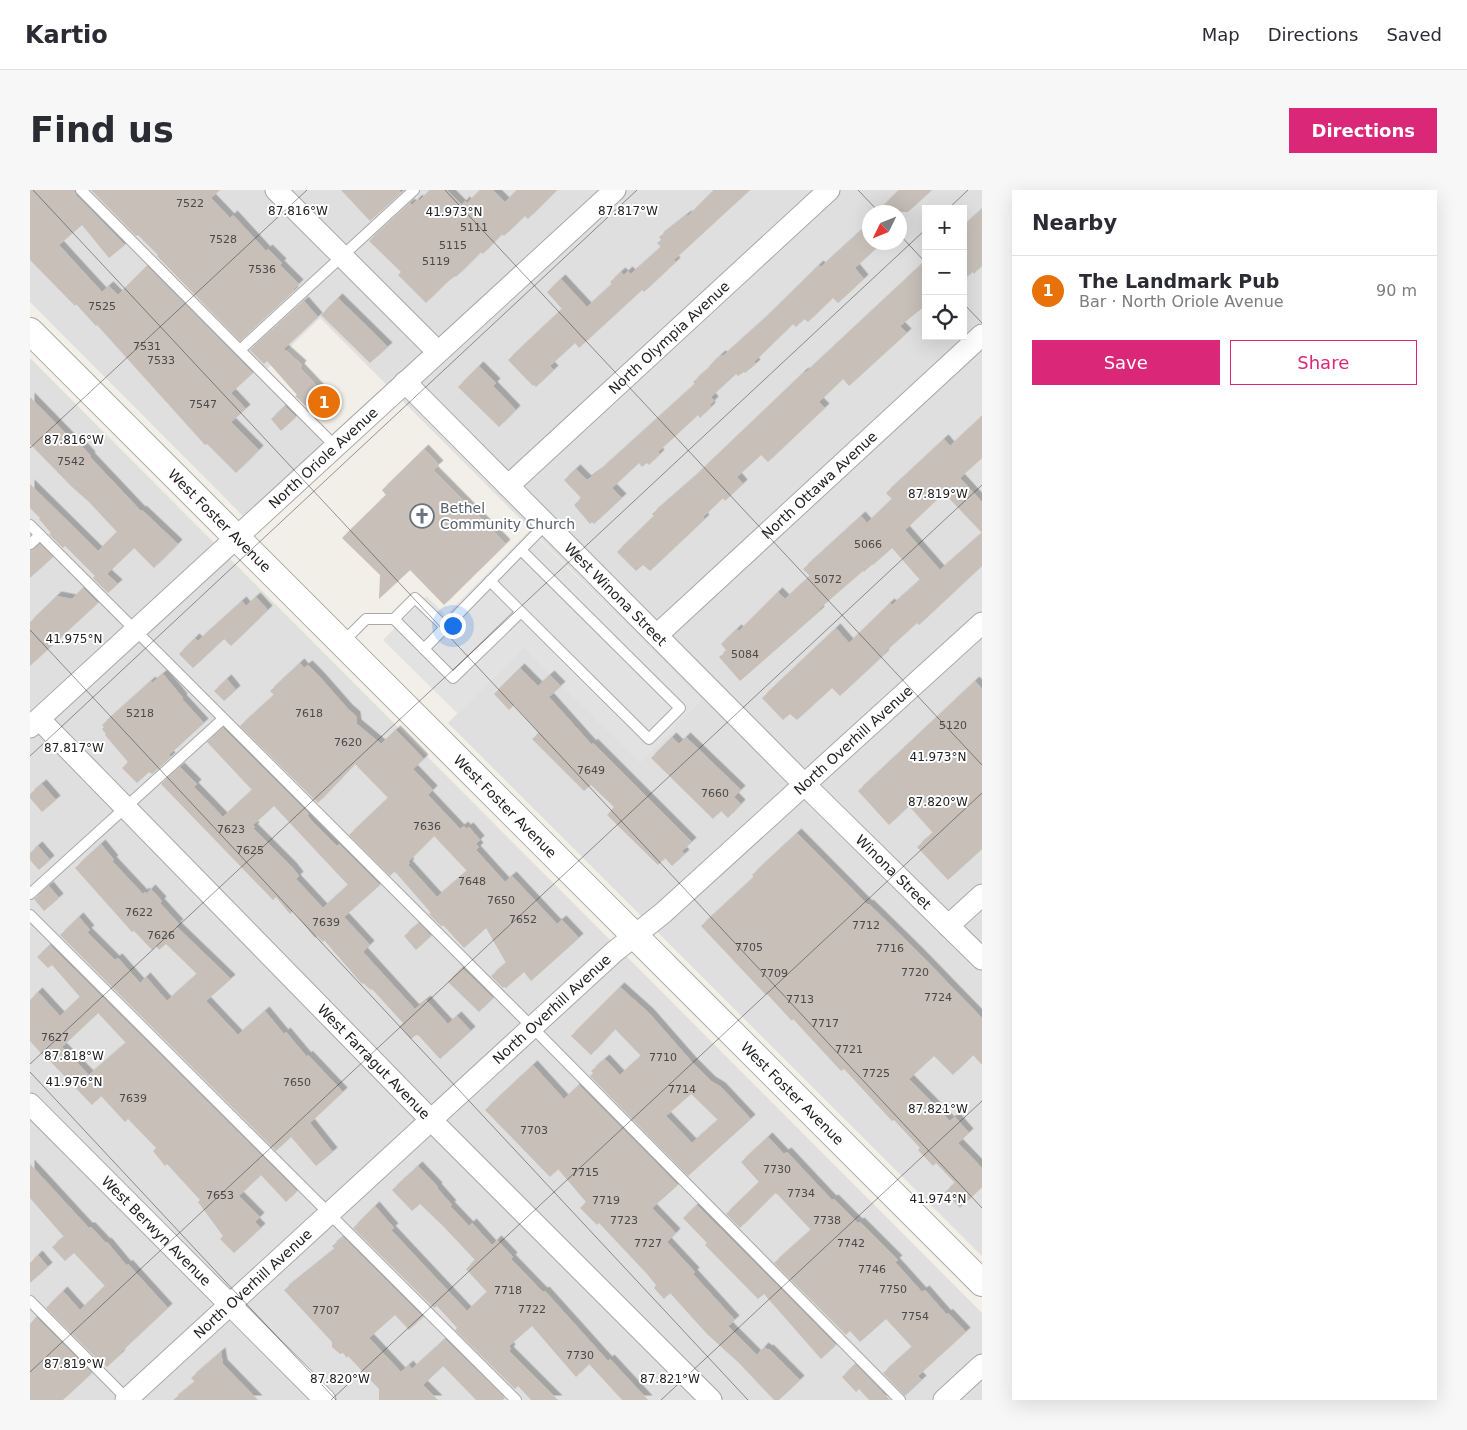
<!DOCTYPE html>
<meta charset="utf-8">
<style>
:root{--surface:#fff;--page:#f7f7f7;--text:#2b2b33;--muted:#7c7c81;--line:#e1e1e2;--accent:#db2777}
body{margin:0;font-family:"DejaVu Sans",sans-serif;background:var(--page);color:var(--text)}
.controls{position:absolute;right:15px;top:15px;display:grid;overflow:hidden;border-radius:0px;box-shadow:0 5px 20px #0002}
.controls button{width:45px;height:45px;display:grid;place-items:center;padding:0;border:0;border-bottom:1px solid var(--line);background:var(--surface);color:var(--text);font:25px sans-serif}
.compass{position:absolute;left:832px;top:15px;width:45px;height:45px;border-radius:50%;background:var(--surface);box-shadow:0 5px 20px #0002;rotate:227deg}
.you{position:absolute;left:422px;top:435px;width:18px;height:18px;margin:-12px;border:4px solid #fff;border-radius:50%;background:#1a73e8;box-shadow:0 0 0 8px #1a73e833}
.badge{display:grid;place-items:center;width:32px;height:32px;border-radius:50%;background:var(--accent);color:#fff;font-size:16px;font-weight:700}
.pin{position:absolute;translate:-50% -50%;border:2px solid #fff;box-shadow:0 1px 5px #0006}
.list{margin:0;padding:0;list-style:none}
h2{display:flex;justify-content:space-between;align-items:center;height:65px;margin:0;padding:0 20px;font-size:21px}
h2 small{font-size:16px;font-weight:400;color:var(--muted)}
.list li{display:grid;grid-template-columns:32px 1fr auto;gap:15px;align-items:center;box-sizing:border-box;height:70px;padding:0 20px;border-top:1px solid var(--line)}
.list b{display:block;font-size:19px;white-space:nowrap}
.list p{margin:0;font-size:16px;white-space:nowrap;color:var(--muted)}
.list em{font-size:16px;font-style:normal;color:var(--muted)}
.actions{display:flex;gap:10px;padding:15px 20px}
.actions a{flex:1;padding:11px 0;border:1px solid var(--accent);border-radius:0px;text-align:center;font-size:18px;color:var(--accent)}
.actions .main{background:var(--accent);color:#fff}
.icon{flex:none;width:28px;height:28px;fill:none;stroke:currentColor;stroke-width:2;stroke-linecap:round;stroke-linejoin:round}
.map{position:relative;flex:none;width:952px;height:1210px;overflow:hidden;border-radius:0px}
header{display:flex;align-items:center;gap:30px;box-sizing:border-box;height:70px;padding:0 25px;background:var(--surface);border-bottom:1px solid var(--line)}
header strong{font-size:24px}
nav{display:flex;gap:28px;margin-inline-start:auto;font-size:18px}
.intro{display:flex;align-items:center;justify-content:space-between;box-sizing:border-box;height:120px;padding:0 30px}
h1{margin:0;font-size:35px}
.button{padding:12px 22px;border-radius:0px;background:var(--accent);color:#fff;font-size:18px;font-weight:700}
main{display:flex;gap:30px;padding:0 30px}
aside{flex:1;background:var(--surface);border-radius:0px;box-shadow:0 5px 20px #0002}
.map>svg:first-child{display:block}
.residential{fill:#e0dfdf;fill-rule:evenodd}
.parking{fill:#e2e2e2}
.building{fill:#c7bfb8;fill-rule:evenodd;filter:url(#shadow)}
.lines{fill:none;stroke-linecap:round;stroke-linejoin:round}
.service-casing{stroke:#a9a9a9;stroke-width:12}
.minor-casing{stroke:#a9a9a9;stroke-width:23}
.tertiary-casing{stroke:#a9a9a9;stroke-width:28}
.service{stroke:#fff;stroke-width:10}
.minor{stroke:#fff;stroke-width:21}
.tertiary{stroke:#fff;stroke-width:26}
.ticks{fill:none;stroke:#222;stroke-width:1;stroke-opacity:0.45}
.labels{text-anchor:middle;stroke-width:4;stroke-linejoin:round;paint-order:stroke}
.number-label{font-size:11px;fill:#4b4948}
.street-label{font-size:14px;fill:#222;stroke:#fff}
.worship-label{font-size:14px;fill:#5b616d;stroke:#fff;text-anchor:start}
.ticks-label{font-size:12px;text-anchor:middle;fill:#222;stroke:#fff;stroke-width:4;stroke-linejoin:round;paint-order:stroke}
</style>
<header>
<strong>Kartio</strong>
<nav><a>Map</a><a>Directions</a><a>Saved</a></nav>
</header>
<div class="intro"><h1>Find us</h1><a class="button">Directions</a></div>
<main>
<div class="map">
<svg width="952" height="1210" viewBox="0 0 952 1210">
<defs>
<filter id="shadow"><feDropShadow dx="4.5" dy="-4.5" stdDeviation="0" flood-color="#0004"/></filter>
</defs>
<rect width="100%" height="100%" fill="#f2efe9"/>
<g class="residential">
<path d="M0,0H952V1066L418,533L494,457L610,572L671,510L290,128L236,180L307,252L221,334L0,112ZM896,19H933V146H896ZM839,22H869V52H839Z"/>
<path d="M0,168L952,1123V1210H0Z"/>
</g>
<path class="parking" d="M500,340L671,510L610,572L494,457L428,524L353,450L396,406L416,425Z"/>
<g class="building">
<path d="M0,0H44L46,5L95,55L79,68L52,35L29,55L72,102L79,96L88,105L117,76L223,183L201,203L216,219L201,232L229,260L206,283L177,254L175,255L67,135L66,136L46,114L45,116L0,70Z"/>
<path d="M61,0H190L181,8L200,28L203,25L236,61L238,59L252,73L250,75L269,94L263,100L264,101L210,151L127,66L128,65L108,45L106,46Z"/>
<path d="M311,0H369L371,3L340,31Z"/>
<path d="M400,0H417L432,15L435,11L437,13L450,0H463L475,12L487,0H527L498,29L495,26L474,46L472,44L453,64L451,62L426,87L425,86L415,94L396,113L368,85L371,82L339,51L380,13L382,15L388,9L389,11Z"/>
<path d="M684,0H720L644,70L646,72L614,102L612,100L549,158L545,153L520,176L524,180L506,197L504,195L503,196L478,170L532,119L517,102L531,89L557,117L582,94L580,92L591,82L594,85L598,81L601,84L631,57L627,53L631,50L629,47L657,25L658,26Z"/>
<path d="M869,0H902L878,22H847Z"/>
<path d="M952,19V75L944,84L943,82L933,90V36Z"/>
<path d="M840,32V52H853L825,78L834,89L808,113L803,108L778,132L774,129L766,137L763,134L724,172L726,174L715,183L714,182L708,186L706,184L681,207L684,211L680,215L681,217L670,228L668,225L628,262L630,264L619,275L617,273L612,277L609,273L582,298L592,308L564,334L562,332L560,334L544,315L551,308L534,290L546,279L557,290L568,282L665,194L663,192L680,177L679,176L691,165L693,166L733,130L789,75L791,77Z"/>
<path d="M896,70V115L870,136L877,143L819,196L813,189L789,212L795,218L738,272L731,265L707,287L713,294L695,311L693,308L673,327L675,329L620,381L613,375L606,381L587,362L624,326L622,324L661,290L774,182L775,183Z"/>
<path d="M308,108L358,157L340,173L291,125Z"/>
<path d="M274,111L288,127L254,159L272,175L270,178L303,213L286,226L265,206L267,205L237,171L234,174L220,160Z"/>
<path d="M449,176L466,193L463,196L486,220L469,237L428,197Z"/>
<path d="M0,207L44,252L46,250L61,266L60,267L111,321L112,320L148,354L124,378L104,358L77,384L88,394L78,403L63,388L65,386L35,356L33,358L19,344L21,343L9,329L10,328L0,318V294L68,361L87,342L59,312L42,297L0,254Z"/>
<path d="M255,216L266,227L251,241L241,229Z"/>
<path d="M952,226V268L930,288L952,312V376L889,435L887,433L854,463L855,464L810,506L802,498L767,530L760,524L753,530L732,508L806,438L819,453L860,413L862,415L890,390L862,358L843,375L842,374L834,382L833,381L789,419L790,421L710,491L689,467L697,461L691,454L707,439L709,441L748,402L755,409L780,386L773,379L831,326L837,333L862,309L856,303L914,249L920,256ZM914,303L952,343L910,380L875,340Z"/>
<path d="M394,259L409,275L403,280L476,354L414,415L380,380L349,409L350,385L312,348L356,305L352,300Z"/>
<path d="M10,354L23,367L0,388V361Z"/>
<path d="M53,398L68,413L0,476V432L27,406L42,409Z"/>
<path d="M226,407L238,420L201,456L194,449L163,478L149,464L165,448L168,451L212,411L216,416Z"/>
<path d="M270,473L274,478L278,475L289,486L318,519L326,526L327,534L351,554L366,540L394,569L383,579L403,600L398,605L430,639L434,636L436,639L439,637L450,650L446,654L449,657L446,660L475,692L482,686L527,734L532,730L549,748L501,791L494,782L476,798L474,797L473,798L461,786L476,773L456,738L434,758L413,735L412,737L399,724L401,723L367,684L364,682L360,686L319,645L358,608L325,574L288,613L210,536L244,505L240,501ZM404,646L437,681L407,707L378,675L380,673L378,672Z"/>
<path d="M490,478L508,496L520,485L531,496L519,507L562,555L563,553L662,652L652,661L655,664L642,676L635,668L628,675L577,625L584,617L561,595L554,601L502,549L509,543L484,515L479,520L464,504Z"/>
<path d="M133,484L153,508L152,509L174,533L139,565L141,567L122,584L119,582L107,593L92,578L98,572L75,545L76,544L72,539L74,537L72,535L121,491L122,493Z"/>
<path d="M197,489L206,500L194,511L184,501Z"/>
<path d="M945,491L952,499V659L918,690L887,657L903,643L879,616L859,635L828,601Z"/>
<path d="M193,538L279,624L277,625L281,630L307,656L309,654L350,695L314,727L340,755L333,762L385,819L396,810L418,834L427,826L441,841L410,869L389,846L386,845L381,849L370,836L373,833L342,799L341,800L333,793L332,794L294,750L293,752L287,746L285,748L263,721L260,724L246,707L243,710L131,594L150,577L167,594L164,597L193,627L222,600L177,552ZM244,616L318,695L293,718L266,689L269,686L262,677L223,638L225,637L223,635Z"/>
<path d="M642,547L649,554L656,547L711,600L704,607L711,614L698,628L691,621L683,629L621,568Z"/>
<path d="M12,594L26,610L12,622L0,608V604Z"/>
<path d="M767,643L838,715L839,714L888,762L952,828V875L943,865L923,885L904,866L879,889L920,931L925,927L939,943L928,953L952,978V997L930,1018L915,1002L925,993L906,973L903,976L888,960L890,958L864,930L862,931L814,879L811,881L763,829L762,831L737,804L736,805L671,736L724,687L722,685Z"/>
<path d="M71,654L84,670L82,671L113,704L115,702L116,704L121,699L132,711L130,713L149,734L146,736L201,789L176,811L208,845L235,821L254,844L256,842L277,867L278,865L313,902L280,933L303,962L286,976L261,947L246,961L30,745L49,727L60,740L57,742L85,770L88,768L110,793L116,787L137,811L167,784L136,754L129,760L126,756L122,760L104,741L102,742L45,678Z"/>
<path d="M8,656L20,670L9,680L0,670V663Z"/>
<path d="M19,696L29,708L14,721L4,709Z"/>
<path d="M389,733L401,746L386,760L374,746Z"/>
<path d="M20,755L267,1001L256,1012L231,985L209,1006L230,1027L225,1032L231,1038L204,1063L190,1049L193,1046L168,1012L170,1010L137,974L135,976L123,961L126,958L98,929L95,932L71,906L62,915L18,869L17,870L0,851V810L8,802L30,826L50,807L22,775L18,778L7,767ZM68,823L96,853L59,885L32,857Z"/>
<path d="M432,778L463,808L449,822L418,792Z"/>
<path d="M590,797L619,823L662,872L681,891L691,897L721,929L658,986L560,886L563,883L561,881L575,869L590,885L611,866L585,839L561,865L541,846ZM661,904L688,930L662,953L636,926Z"/>
<path d="M503,875L534,909L549,895L648,995L622,1018L646,1043L637,1052L665,1082L663,1084L705,1130L698,1136L727,1165L734,1157L738,1160L739,1159L770,1190L749,1210H744L709,1173L677,1144L640,1103L634,1109L624,1098L626,1095L617,1084L569,1033L567,1035L550,1018L556,1012L528,979L520,987L455,920Z"/>
<path d="M738,947L754,964L757,962L802,1010L804,1009L828,1033L830,1032L868,1070L865,1072L892,1102L895,1100L917,1125L918,1123L936,1142L888,1186L892,1190L875,1206L853,1183L882,1157L856,1129L830,1152L820,1141L816,1145L744,1073L781,1040L748,1005L745,1003L710,1038L696,1024L729,992L711,972Z"/>
<path d="M0,974L58,1037H61L76,1053L77,1052L97,1076L98,1074L138,1118L90,1163L91,1164L77,1177L73,1173L72,1174L16,1118L33,1101L50,1120L75,1096L44,1063L35,1071L22,1057L34,1047L0,1008Z"/>
<path d="M388,976L408,997L407,998L422,1015L420,1016L439,1036L442,1033L462,1055L467,1050L483,1067L481,1069L509,1098L513,1102L515,1101L578,1171L580,1169L618,1210H592L559,1174L546,1187L502,1136L479,1156L481,1159L479,1161L528,1210H501L488,1196L485,1199L425,1140L427,1138L407,1116L404,1118L323,1038L345,1016L364,1038L361,1040L437,1121L457,1102L436,1079L445,1070L413,1036L390,1014L382,1021L362,1000Z"/>
<path d="M667,1015L806,1155L791,1169L734,1104L728,1109L675,1055L677,1053L653,1028Z"/>
<path d="M313,1047L393,1127L379,1140L365,1125L339,1148L371,1182L379,1175L382,1179L415,1149L475,1208L473,1210H446L413,1176L393,1195L408,1210H349V1199L318,1166L317,1168L313,1163L310,1164L302,1157V1152L254,1100L305,1059L302,1056Z"/>
<path d="M8,1065L18,1077L0,1093V1073Z"/>
<path d="M6,1127L62,1183L33,1210H0V1134Z"/>
<path d="M191,1162L193,1174L228,1210H143L165,1192L161,1188Z"/>
<path d="M825,1174L860,1210H839L829,1199L826,1202L812,1187Z"/>
</g>
<g class="lines">
<g class="service-casing">
<g id="service">
<path d="M51,0L305,256"/>
<path d="M210,160L384,0"/>
<path d="M0,335L502,837L870,1210"/>
<path d="M0,354L10,345"/>
<path d="M460,391L619,549L650,518L491,360"/>
<path d="M364,429L385,408L415,437"/>
<path d="M313,452L336,429H364L423,488L491,422"/>
<path d="M394,459L516,334"/>
<path d="M0,704L193,529"/>
<path d="M0,725L486,1210"/>
<path d="M0,1111L98,1210"/>
</g>
</g>
<g class="minor-casing">
<g id="minor">
<path d="M246,0L408,162"/>
<path id="s1" d="M375,192L775,595L952,769"/>
<path id="s2" d="M478,296L799,0"/>
<path id="s3" d="M627,445L952,145"/>
<path id="s4" d="M9,529L401,930L681,1210"/>
<path id="s5" d="M0,537L585,0"/>
<path d="M918,736L952,705"/>
<path id="s6" d="M0,914L295,1210"/>
<path id="s7" d="M96,1210L584,762L633,723L952,433"/>
<path d="M914,1210L952,1175"/>
</g>
</g>
<g class="tertiary-casing">
<g id="tertiary">
<path id="s8" d="M0,141L952,1093"/>
</g>
</g>
<use href="#service" class="service"/>
<use href="#minor" class="minor"/>
<use href="#tertiary" class="tertiary"/>
</g>
<path class="ticks" d="M3,0L952,1018M415,0L952,575M828,0L849,22M918,19L938,0M869,44L896,73M933,113L952,133M0,258L277,0M0,440L718,1210M0,566L607,0M0,874L896,39M0,882L306,1210M0,1182L952,295M301,1210L952,603M631,1210L952,911"/>
<defs>
<g id="church-ring" transform="scale(1.25)"><circle r="9.5" fill="#fff" stroke="#6b7280" stroke-width="1.5"/><path d="M-1.2-6h2.4v3.5h3.3v2.4h-3.3V6h-2.4V-.1h-3.3v-2.4h3.3Z" fill="#6b7280"/></g>
</defs>
<g fill-rule="evenodd">
<use href="#church-ring" x="392" y="326"/>
</g>
<g class="labels">
<g class="number-label">
<text x="160" y="17">7522</text>
<text x="444" y="41">5111</text>
<text x="193" y="53">7528</text>
<text x="423" y="59">5115</text>
<text x="406" y="75">5119</text>
<text x="232" y="83">7536</text>
<text x="72" y="120">7525</text>
<text x="117" y="160">7531</text>
<text x="131" y="174">7533</text>
<text x="173" y="218">7547</text>
<text x="41" y="275">7542</text>
<text x="838" y="358">5066</text>
<text x="798" y="393">5072</text>
<text x="715" y="468">5084</text>
<text x="110" y="527">5218</text>
<text x="279" y="527">7618</text>
<text x="923" y="539">5120</text>
<text x="318" y="556">7620</text>
<text x="561" y="584">7649</text>
<text x="685" y="607">7660</text>
<text x="397" y="640">7636</text>
<text x="201" y="643">7623</text>
<text x="220" y="664">7625</text>
<text x="442" y="695">7648</text>
<text x="471" y="714">7650</text>
<text x="109" y="726">7622</text>
<text x="493" y="733">7652</text>
<text x="296" y="736">7639</text>
<text x="836" y="739">7712</text>
<text x="131" y="749">7626</text>
<text x="719" y="761">7705</text>
<text x="860" y="762">7716</text>
<text x="885" y="786">7720</text>
<text x="744" y="787">7709</text>
<text x="908" y="811">7724</text>
<text x="770" y="813">7713</text>
<text x="795" y="837">7717</text>
<text x="25" y="851">7627</text>
<text x="819" y="863">7721</text>
<text x="633" y="871">7710</text>
<text x="846" y="887">7725</text>
<text x="267" y="896">7650</text>
<text x="652" y="903">7714</text>
<text x="103" y="912">7639</text>
<text x="504" y="944">7703</text>
<text x="747" y="983">7730</text>
<text x="555" y="986">7715</text>
<text x="771" y="1007">7734</text>
<text x="190" y="1009">7653</text>
<text x="576" y="1014">7719</text>
<text x="594" y="1034">7723</text>
<text x="797" y="1034">7738</text>
<text x="618" y="1057">7727</text>
<text x="821" y="1057">7742</text>
<text x="842" y="1083">7746</text>
<text x="863" y="1103">7750</text>
<text x="478" y="1104">7718</text>
<text x="502" y="1123">7722</text>
<text x="296" y="1124">7707</text>
<text x="885" y="1130">7754</text>
<text x="550" y="1169">7730</text>
</g>
<g class="street-label">
<text dy="5" stroke="none"><textPath href="#s2" startOffset="219">North Olympia Avenue</textPath></text>
<text dy="5" stroke="none"><textPath href="#s5" startOffset="398">North Oriole Avenue</textPath></text>
<text dy="5" stroke="none"><textPath href="#s3" startOffset="221">North Ottawa Avenue</textPath></text>
<text dy="5" stroke="none"><textPath href="#s8" startOffset="268">West Foster Avenue</textPath></text>
<text dy="5" stroke="none"><textPath href="#s1" startOffset="299">West Winona Street</textPath></text>
<text dy="5" stroke="none"><textPath href="#s7" startOffset="982">North Overhill Avenue</textPath></text>
<text dy="5" stroke="none"><textPath href="#s8" startOffset="672">West Foster Avenue</textPath></text>
<text dy="5" stroke="none"><textPath href="#s1" startOffset="692">Winona Street</textPath></text>
<text dy="5" stroke="none"><textPath href="#s7" startOffset="578">North Overhill Avenue</textPath></text>
<text dy="5" stroke="none"><textPath href="#s4" startOffset="479">West Farragut Avenue</textPath></text>
<text dy="5" stroke="none"><textPath href="#s8" startOffset="1078">West Foster Avenue</textPath></text>
<text dy="5" stroke="none"><textPath href="#s6" startOffset="179">West Berwyn Avenue</textPath></text>
<text dy="5" stroke="none"><textPath href="#s7" startOffset="172">North Overhill Avenue</textPath></text>
</g>
<g class="worship-label">
<text x="410" y="323">Bethel<tspan x="410" dy="16">Community Church</tspan></text>
</g>
</g>
<g class="ticks-label">
<text x="268" y="25">87.816°W</text>
<text x="598" y="25">87.817°W</text>
<text x="424" y="26">41.973°N</text>
<text x="44" y="254">87.816°W</text>
<text x="908" y="308">87.819°W</text>
<text x="44" y="453">41.975°N</text>
<text x="44" y="562">87.817°W</text>
<text x="908" y="571">41.973°N</text>
<text x="908" y="616">87.820°W</text>
<text x="44" y="870">87.818°W</text>
<text x="44" y="896">41.976°N</text>
<text x="908" y="923">87.821°W</text>
<text x="908" y="1013">41.974°N</text>
<text x="44" y="1178">87.819°W</text>
<text x="310" y="1193">87.820°W</text>
<text x="640" y="1193">87.821°W</text>
</g>
</svg>
<div class="controls">
<button>+</button>
<button>−</button>
<button><svg class="icon" aria-label="locate" viewBox="0 0 24 24"><circle cx="12" cy="12" r="6"/><path d="M12 2v4M12 18v4M2 12h4M18 12h4"/></svg></button>
</div>
<svg class="compass" viewBox="-18 -18 36 36"><path d="M0-13l5 13h-10z" fill="#e53935"/><path d="M0 13l5-13h-10z" fill="#7c7c81"/></svg>
<div class="you"></div>
<div class="pin badge" style="left:294px;top:212px;background:#e8710a">1</div>
</div>
<aside>
<h2>Nearby<small></small></h2>
<ul class="list">
<li><span class="badge" style="background:#e8710a">1</span><div><b>The Landmark Pub</b><p>Bar · North Oriole Avenue</p></div><em>90 m</em></li>
</ul>
<div class="actions"><a class="main">Save</a><a>Share</a></div>
</aside>
</main>
